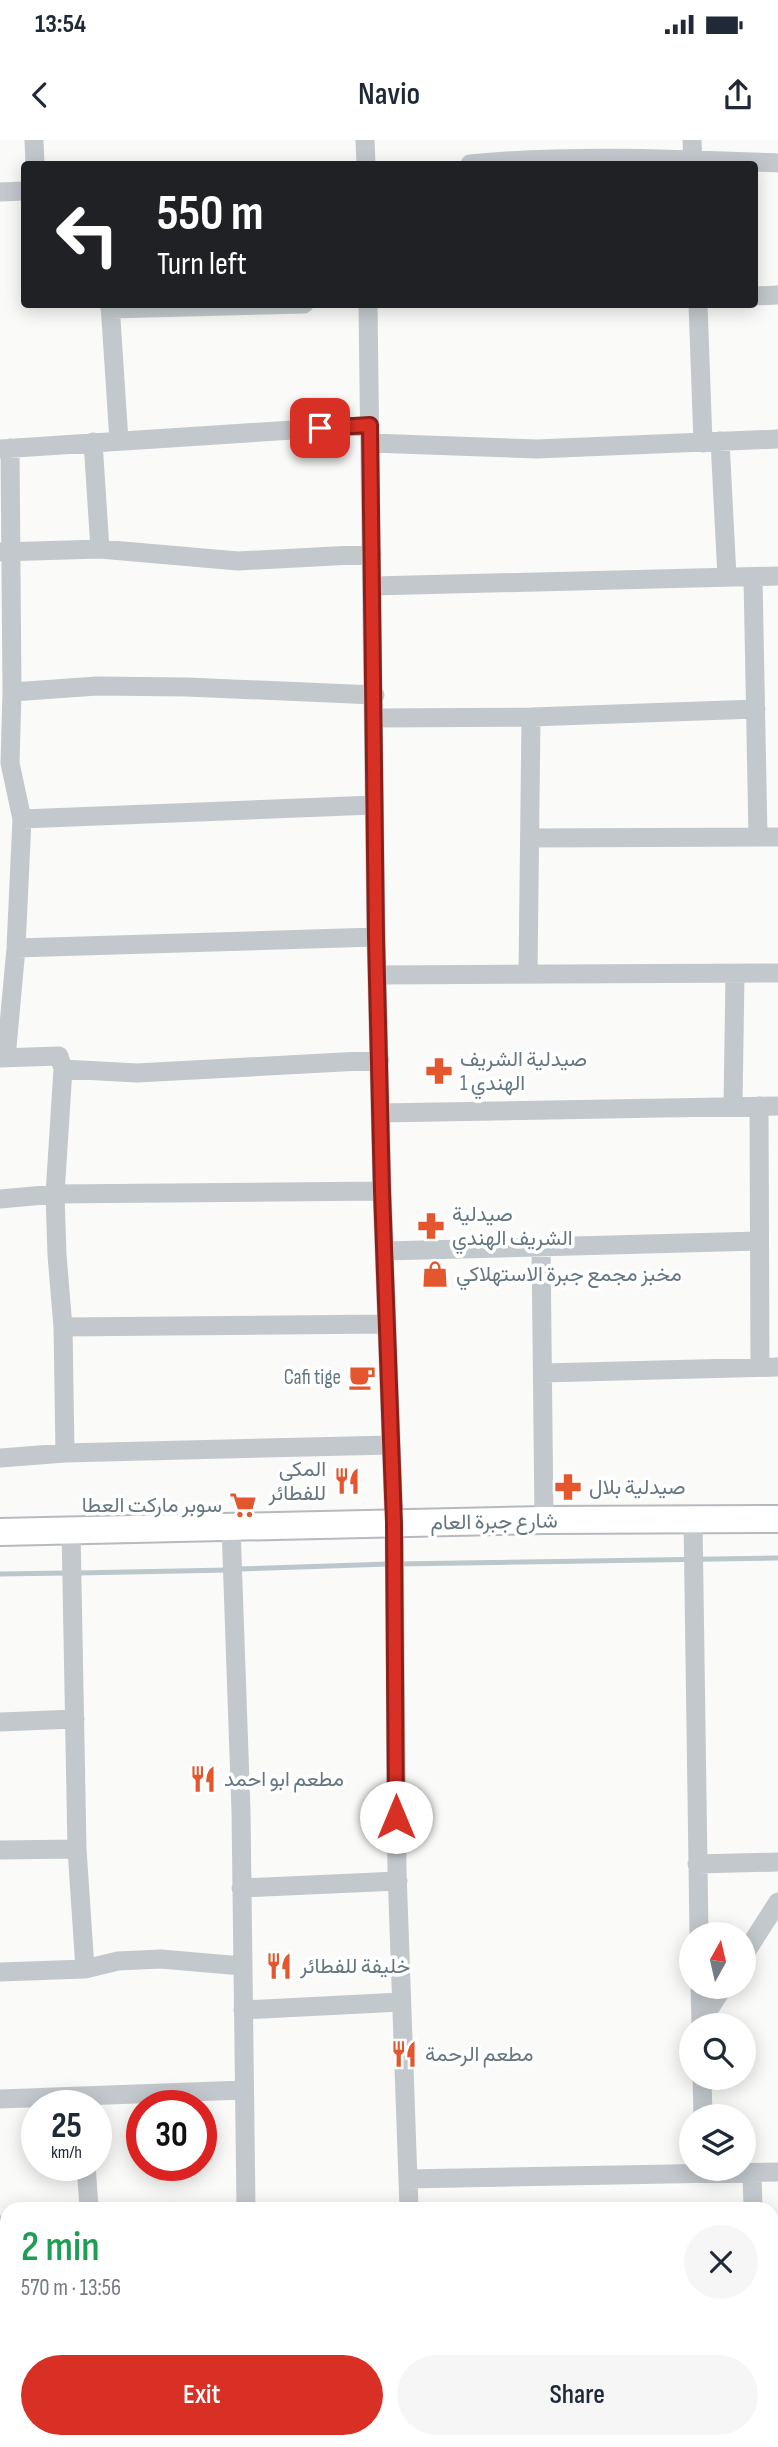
<!DOCTYPE html>
<html lang="en">
<head>
<meta charset="utf-8">
<style>
  :root { --surface:#fff; --page:#f6f6f7; --text:#1f2937; --muted:#747a83; --accent:#d93025 }
  body { margin:0; font-family:"Sofia Sans Condensed",Vazirmatn,sans-serif; background:var(--page); color:var(--text); height:100vh; display:flex; flex-direction:column; font-size:26px; white-space:nowrap }
  * { box-sizing:border-box; margin:0 }
  p { font-size:23px; color:var(--muted) }
  .icon { flex:none; width:38px; height:38px; fill:none; stroke:currentColor; stroke-width:2; stroke-linecap:round; stroke-linejoin:round }
  .map { position:relative; flex:1; overflow:hidden }
  .side { position:absolute; left:0px; top:2062px; width:779px; height:247px; display:flex; flex-direction:column; background:var(--surface); border-radius:21px 21px 0 0; box-shadow:0 4px 18px #0003 }
  .side>* { flex:none }
  .guide { position:absolute; left:21px; top:21px; width:737px; height:147px; border-radius:7px; box-shadow:0 4px 18px #0003; background:#202124; color:#fff; overflow:hidden }
  .needle { width:46px; rotate:8deg }
  .tools { position:absolute; left:679px; top:1782px; display:grid; gap:14px }
  .tools a { display:grid; place-items:center; width:77px; height:77px; border-radius:50%; background:var(--surface); box-shadow:0 4px 18px #0003; font-size:35px }
  .speed { position:absolute; left:21px; top:1950px; display:flex; gap:14px; font-size:35px; font-weight:700; text-align:center }
  .speed>* { display:grid; place-content:center; width:91px; height:91px; border-radius:50%; background:var(--surface); box-shadow:0 4px 18px #0003; line-height:1 }
  .speed small { font-size:18px; font-weight:400 }
  .speed .limit { border:10px solid #d22; background:#fff; color:#111 }
  .pin { position:absolute; display:grid; place-items:center; width:60px; height:60px; color:#fff; margin:-30px; border-radius:14px; box-shadow:0 4px 10px #0006 }
  .me { position:absolute; width:77px; margin:-38px; rotate:0deg; stroke-linejoin:round; filter:drop-shadow(0 0 5px #0008) }
  .turn { display:flex; align-items:center; gap:24px; height:147px; padding:0 21px; font-size:32px }
  .turn .icon { width:91px; height:91px; stroke-width:2.5 }
  .turn b { display:block; font-size:49px; line-height:60px }
  .round { display:grid; place-items:center; flex:none; width:74px; height:74px; border-radius:37px; background:var(--page) }
  .head { display:flex; align-items:center; justify-content:space-between; height:119px; padding:0 21px }
  h1 { font-size:42px; font-weight:600; line-height:52px; color:#1e9e55 }
  .action { display:flex; gap:14px; margin-top:auto; padding:14px 21px }
  .action a { flex:1; height:80px; border-radius:42px; background:var(--accent); color:#fff; font-size:28px; font-weight:600; line-height:80px; text-align:center }
  .action a+a { background:var(--page); color:var(--text) }
  .status { display:flex; justify-content:space-between; align-items:center; height:49px; padding:0 35px; background:var(--surface); direction:ltr }
  .status svg { height:19px; fill:currentColor }
  header { display:flex; justify-content:space-between; align-items:center; height:91px; padding:0 21px; background:var(--surface); font-size:32px; font-weight:600 }
  .map>svg:first-child { display:block }
  .lines { fill:none; stroke-linecap:round; stroke-linejoin:round }
  .stream { stroke:#bbc7cb; stroke-width:5 }
  .major-casing { stroke:#b5babe; stroke-width:30 }
  .minor { stroke:#c3c8cc; stroke-width:19 }
  .major { stroke:#fff; stroke-width:26 }
  .route-casing { stroke:#8d1f18; stroke-width:18 }
  .route { stroke:#d93025; stroke-width:12 }
  .labels { text-anchor:middle; dominant-baseline:central; stroke-width:7; stroke-linejoin:round; paint-order:stroke }
  .poi-label { font-size:21px; fill:#657683; stroke:#fff; text-anchor:start }
  .street-label { font-size:21px; fill:#657683; stroke:#fff }
</style>
</head>
<body>
<div class="status"><b>13:54</b><svg viewBox="0 0 49 12"><path d="M0 12V9h3v3zM5 12V6h3v6zM10 12V3h3v9zM15 12V0h3v12zM26 1h20v11H26zM47 4h2v5h-2z"/></svg></div>
<header><svg class="icon" aria-label="back" viewBox="0 0 24 24"><path d="M15 5l-7 7 7 7"/></svg>Navio<svg class="icon" aria-label="share" viewBox="0 0 24 24"><path d="M12 15V3M7 8l5-5 5 5M5 13v7h14v-7"/></svg></header>
<div class="map">
<svg width="778" height="2307" viewBox="0 0 778 2307">
  <rect width="100%" height="100%" fill="#fafaf8"/>
  <g class="lines">
    <!-- stream -->
    <path class="stream" d="M398,1424L778,1418
      M238,1429L389,1424
      M77,1433L228,1430
      M0,1434L67,1433"/>
    <defs>
      <path id="major" d="M0,1392L544,1380L778,1379"/>
    </defs>
    <!-- major casing -->
    <use href="#major" class="major-casing"/>
    <!-- minor -->
    <path class="minor" d="M34,0L35,24
      M365,0L366,24
      M692,0L693,24
      M470,24C572,14 676,19 778,23
      M0,52L24,51
      M754,156L778,155
      M110,164L119,301
      M368,164L376,797L382,1051L394,1383L397,1731L409,2068
      M698,164L703,303
      M110,169L304,164
      M720,301L727,437
      M93,302L100,409
      M371,303L537,309L778,299
      M0,309L370,285
      M0,412L100,409L238,421L372,414
      M753,437L758,697
      M373,446L778,436
      M12,552L97,546L187,547L375,555
      M374,578L531,577L756,569
      M22,679L374,665
      M530,698L778,697
      M16,808L376,797
      M528,834L531,577
      M378,835L778,833
      M0,918L59,916L63,929L137,933L380,920
      M6,918L16,808L22,679L10,623L12,552L10,308
      M63,929L55,1054L57,1115L63,1187L65,1313
      M733,966L735,834
      M759,966L760,1227
      M380,973L778,966
      M0,1059L55,1054L382,1051
      M541,1106L544,1380
      M385,1111L759,1101
      M63,1187L387,1184
      M543,1233L778,1227
      M0,1318L65,1313L391,1305
      M693,1380L699,1794
      M231,1387L241,1671L246,2068
      M71,1390L77,1709L85,1829
      M0,1582L75,1579
      M0,1710L77,1709
      M697,1724L778,1722
      M241,1748L398,1741
      M744,1815L778,1762
      M0,1832L85,1829L118,1821L161,1819L242,1826
      M700,1846L701,1884
      M243,1870L401,1862
      M701,1882L724,1846
      M702,1937L703,1976
      M0,1959L244,1950
      M86,2025L89,2068
      M752,2033L753,2068
      M408,2039L778,2032
      M0,2085H7
      M772,2183H778
      M250,2301L251,2307
      M414,2301V2307
      M759,2301V2307"/>
    <!-- major -->
    <use href="#major" class="major"/>
  </g>
  <g class="lines">
    <defs>
      <path id="route" d="M320,288L370,285L376,797L382,1051L394,1383L396,1677"/>
    </defs>
    <!-- route casing -->
    <use href="#route" class="route-casing"/>
    <!-- route -->
    <use href="#route" class="route"/>
  </g>
  <!-- icons -->
  <defs>
    <symbol id="pharmacy-bare" viewBox="-9 -9 18 18"><path d="M-2-6h4v4h4v4h-4v4h-4v-4h-4v-4h4Z" fill="#e4572e" stroke="#fff" stroke-width="2.5" paint-order="stroke"/></symbol>
    <symbol id="shop-bare" viewBox="-9 -9 18 18"><path d="M-5-2.5h2.3a2.7 3.5 0 0 1 5.4 0H5L5.5 6h-11ZM-1.5-2.5h3a1.5 2.3 0 0 0-3 0Z" fill="#e4572e" stroke="#fff" stroke-width="2.5" paint-order="stroke"/></symbol>
    <symbol id="cafe-bare" viewBox="-9 -9 18 18"><path d="M-5.5-4.5H6V0H3Q3 3.5 0 3.5H-2.5Q-5.5 3.5-5.5 0ZM3-3.2v2h1.7v-2ZM-6 4.5H4V6H-6Z" fill="#e4572e" stroke="#fff" stroke-width="2.5" paint-order="stroke"/></symbol>
    <symbol id="restaurant-bare" viewBox="-9 -9 18 18"><path d="M-5-6h1v4h1v-4h1v4h1v-4h1v5L-1.5 .5V6h-2V.5L-5-1ZM5-6V6H3V1.5H1.5Q1.5-4 5-6Z" fill="#e4572e" stroke="#fff" stroke-width="2.5" paint-order="stroke"/></symbol>
    <symbol id="supermarket-bare" viewBox="-9 -9 18 18"><path d="M-6-5.5h2.5l.6 2H6L4.5 2H-2.5L-4.4-4H-6ZM-1.5 3.2a1.3 1.3 0 1 0 .1 0ZM3 3.2a1.3 1.3 0 1 0 .1 0Z" fill="#e4572e" stroke="#fff" stroke-width="2.5" paint-order="stroke"/></symbol>
  </defs>
  <g fill-rule="evenodd">
    <use href="#pharmacy-bare" x="420" y="912" width="38" height="38"/>
    <use href="#pharmacy-bare" x="412" y="1067" width="38" height="38"/>
    <use href="#shop-bare" x="416" y="1115" width="38" height="38"/>
    <use href="#cafe-bare" x="343" y="1218" width="38" height="38"/>
    <use href="#restaurant-bare" x="328" y="1322" width="38" height="38"/>
    <use href="#pharmacy-bare" x="549" y="1328" width="38" height="38"/>
    <use href="#supermarket-bare" x="224" y="1346" width="38" height="38"/>
    <use href="#restaurant-bare" x="184" y="1620" width="38" height="38"/>
    <use href="#restaurant-bare" x="260" y="1807" width="38" height="38"/>
    <use href="#restaurant-bare" x="385" y="1895" width="38" height="38"/>
  </g>
  <g class="labels">
    <!-- poi labels -->
    <g class="poi-label">
      <text x="460" y="919">صيدلية الشريف<tspan x="460" dy="24">الهندي 1</tspan></text>
      <text x="452" y="1074">صيدلية<tspan x="452" dy="24">الشريف الهندي</tspan></text>
      <text x="456" y="1134">مخبز مجمع جبرة الاستهلاكي</text>
      <text x="341" y="1237" text-anchor="end">Cafi tige</text>
      <text x="326" y="1329" text-anchor="end">المكي<tspan x="326" dy="24">للفطائر</tspan></text>
      <text x="589" y="1347">صيدلية بلال</text>
      <text x="222" y="1365" text-anchor="end">سوبر ماركت العطا</text>
      <text x="224" y="1639">مطعم ابو احمد</text>
      <text x="300" y="1826">خليفة للفطائر</text>
      <text x="425" y="1914">مطعم الرحمة</text>
    </g>
    <!-- street labels -->
    <g class="street-label">
      <text transform="translate(494 1382) rotate(-1)">شارع جبرة العام</text>
    </g>
  </g>
</svg>
<div class="tools">
<a><svg class="needle" viewBox="-14 -14 28 28"><path d="M0-13l5 13h-10z" fill="#e53935"/><path d="M0 13l5-13h-10z" fill="#747a83"/></svg></a>
<a><svg class="icon" aria-label="search" viewBox="0 0 24 24"><circle cx="10" cy="10" r="6"/><path d="M15 15l6 6"/></svg></a>
<a><svg class="icon" aria-label="layers" viewBox="0 0 24 24"><path d="M12 4l9 5-9 5-9-5zM3 14l9 5 9-5"/></svg></a>
</div>
<div class="speed"><div>25<small>km/h</small></div><div class="limit">30</div></div>
<div class="pin" style="left:320px;top:288px;background:#d93025"><svg class="icon" aria-label="arrive" viewBox="0 0 24 24"><path d="M6 21V4h12l-3 4 3 4H6"/></svg></div>
<svg class="me" style="left:396px;top:1677px" viewBox="-20 -20 40 40"><circle r="19" fill="#fff"/><path d="M0-13L10 11 0 6-10 11z" fill="#d93025"/></svg>
<div class="guide">
<div class="turn"><svg class="icon" aria-label="left" viewBox="0 0 24 24"><path d="M17 20v-9H6M10 6l-5 5 5 5"/></svg><div><b>550 m</b>Turn left</div></div>
</div>
<section class="side">
<div class="head"><div><h1>2 min</h1><p>570 m · 13:56</p></div><a class="round"><svg class="icon" aria-label="close" viewBox="0 0 24 24"><path d="M6 6l12 12M18 6L6 18"/></svg></a></div>
<div class="action"><a>Exit</a><a>Share</a></div>
</section>
</div>
</body>
</html>
